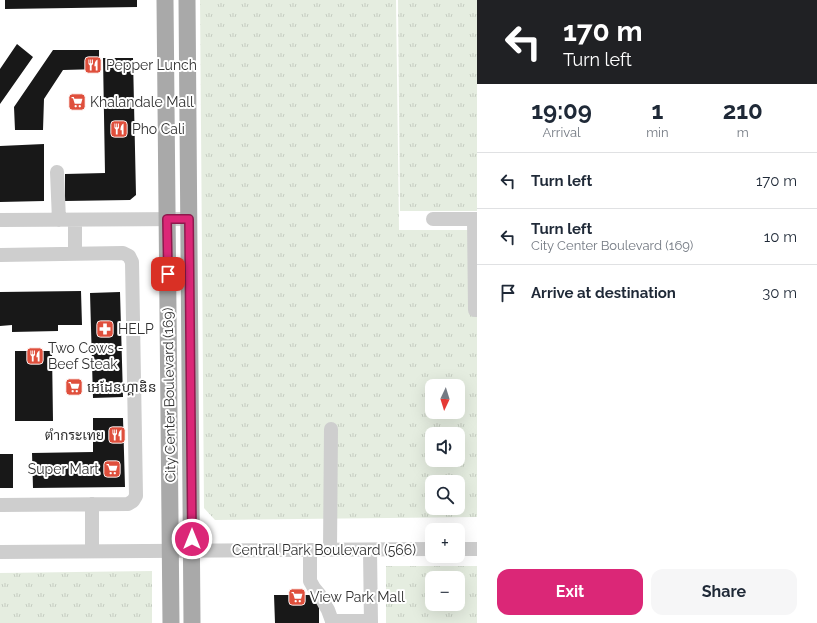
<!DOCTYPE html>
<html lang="en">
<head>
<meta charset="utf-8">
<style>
  :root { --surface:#fff; --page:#f6f6f7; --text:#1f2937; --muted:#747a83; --line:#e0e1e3; --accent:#db2777 }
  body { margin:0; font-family:Raleway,"Noto Sans Khmer",Sarabun,sans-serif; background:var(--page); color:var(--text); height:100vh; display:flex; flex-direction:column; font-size:15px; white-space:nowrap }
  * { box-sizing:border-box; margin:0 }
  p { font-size:13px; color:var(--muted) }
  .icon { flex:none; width:22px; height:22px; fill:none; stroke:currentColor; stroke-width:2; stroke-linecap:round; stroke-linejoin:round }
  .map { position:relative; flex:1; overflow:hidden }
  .drawer { display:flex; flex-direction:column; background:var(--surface); width:340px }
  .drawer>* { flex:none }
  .banner { background:#202124; color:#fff; overflow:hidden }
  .needle { width:26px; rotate:184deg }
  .controls { position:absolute; left:425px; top:379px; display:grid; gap:8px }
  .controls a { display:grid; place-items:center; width:40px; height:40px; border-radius:8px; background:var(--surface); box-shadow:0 4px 16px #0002; font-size:20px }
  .pin { position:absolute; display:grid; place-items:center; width:34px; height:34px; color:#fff; margin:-17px; border-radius:8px; box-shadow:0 2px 6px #0006 }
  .me { position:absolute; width:44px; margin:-22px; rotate:0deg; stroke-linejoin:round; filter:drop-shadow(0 0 3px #0008) }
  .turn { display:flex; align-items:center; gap:14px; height:84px; padding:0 20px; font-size:18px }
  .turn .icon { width:52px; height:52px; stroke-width:2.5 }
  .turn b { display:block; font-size:28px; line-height:34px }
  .eta { display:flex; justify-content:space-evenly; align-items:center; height:68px; text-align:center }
  .eta b { font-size:24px; font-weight:700; line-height:28px }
  .button { display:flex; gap:8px; margin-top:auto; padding:8px 20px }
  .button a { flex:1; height:46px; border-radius:12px; background:var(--accent); color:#fff; font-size:16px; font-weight:700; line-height:46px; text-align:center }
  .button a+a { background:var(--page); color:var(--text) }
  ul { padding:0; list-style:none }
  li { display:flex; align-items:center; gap:12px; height:56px; padding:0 20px; border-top:1px solid var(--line) }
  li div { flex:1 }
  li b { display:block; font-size:15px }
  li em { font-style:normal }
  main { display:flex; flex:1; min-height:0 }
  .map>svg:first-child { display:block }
  .grass { fill:url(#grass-tufts); fill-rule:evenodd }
  .building { fill:#181818 }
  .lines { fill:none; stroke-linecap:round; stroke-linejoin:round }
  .minor { stroke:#cecece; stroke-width:14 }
  .major { stroke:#a9a9a9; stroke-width:17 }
  .route-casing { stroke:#8e194d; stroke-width:10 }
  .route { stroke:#db2777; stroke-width:7 }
  .labels { text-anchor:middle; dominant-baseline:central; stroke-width:4; stroke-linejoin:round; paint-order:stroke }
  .poi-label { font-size:14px; fill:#313131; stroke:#fff; text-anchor:start }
  .street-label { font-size:14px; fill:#313131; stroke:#fff }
</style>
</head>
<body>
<main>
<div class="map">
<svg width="477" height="623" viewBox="0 0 477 623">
  <defs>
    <pattern id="grass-tufts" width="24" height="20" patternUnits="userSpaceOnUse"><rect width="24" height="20" fill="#e5ede0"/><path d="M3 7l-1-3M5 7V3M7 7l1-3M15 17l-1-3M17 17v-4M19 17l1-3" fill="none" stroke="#c5ccc1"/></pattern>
  </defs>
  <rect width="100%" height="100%" fill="#fff"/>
  <!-- grass -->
  <path class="grass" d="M200,0H396L399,230H477V517L215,520L204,508ZM432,386H458V412H432ZM432,434H458V460H432ZM432,482H458V508H432Z
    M398,0H477V211H400Z
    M386,566H477V623H386ZM432,578H458V604H432Z
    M152,571V623H0V573Z"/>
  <!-- building -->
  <path class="building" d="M5,0H137V7L5,9Z
    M17,44L33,57L0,104V69Z
    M53,50H99V69L63,70L44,99L43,130H15L14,107Z
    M103,58H133L136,195L130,200L65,201V174L105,173Z
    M44,144V201L0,202V146Z
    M81,291L82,325H58V331L12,332V325L0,326V292Z
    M120,292L123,397L93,398L90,293Z
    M15,351H52L53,421H15Z
    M93,418H123L125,487L33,488L32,453L93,452Z
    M0,454H13V488H0Z
    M274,595H319V623H275Z"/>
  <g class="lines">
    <!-- minor -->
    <path class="minor" d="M57,172L59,220
      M433,219H477
      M474,219L475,310H477
      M0,220L189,219
      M75,220V253
      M0,255L123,253L129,256L132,262L136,496L133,501L128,504L0,505
      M92,504V551
      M458,549H477
      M310,550V581L314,588L319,594L328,610L332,621
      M330,550L331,429
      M370,550L371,623
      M0,552L432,549
      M332,623V621H370"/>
    <!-- major -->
    <path class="major" d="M165,0L171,623
      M187,0L192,623"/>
  </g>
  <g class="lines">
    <defs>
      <path id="route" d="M168,274L167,219H189L192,539"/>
    </defs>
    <!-- route casing -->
    <use href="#route" class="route-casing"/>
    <!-- route -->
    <use href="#route" class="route"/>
  </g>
  <!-- icons -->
  <defs>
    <symbol id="restaurant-square" viewBox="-11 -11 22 22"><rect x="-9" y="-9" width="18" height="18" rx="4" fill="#df4f3c" stroke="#fff"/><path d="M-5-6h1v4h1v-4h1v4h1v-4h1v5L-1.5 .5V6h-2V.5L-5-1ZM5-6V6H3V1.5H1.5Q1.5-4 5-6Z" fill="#fff"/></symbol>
    <symbol id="supermarket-square" viewBox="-11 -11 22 22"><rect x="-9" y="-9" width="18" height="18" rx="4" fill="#df4f3c" stroke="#fff"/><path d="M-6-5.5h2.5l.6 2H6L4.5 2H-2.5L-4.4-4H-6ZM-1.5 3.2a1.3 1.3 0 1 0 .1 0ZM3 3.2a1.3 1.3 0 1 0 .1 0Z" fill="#fff"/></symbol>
    <symbol id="pharmacy-square" viewBox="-11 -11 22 22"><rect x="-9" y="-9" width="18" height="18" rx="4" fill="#df4f3c" stroke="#fff"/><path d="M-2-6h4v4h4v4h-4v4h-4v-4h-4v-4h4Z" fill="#fff"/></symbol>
  </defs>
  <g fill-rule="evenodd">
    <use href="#restaurant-square" x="83" y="55" width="20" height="20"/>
    <use href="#supermarket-square" x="67" y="92" width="20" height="20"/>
    <use href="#restaurant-square" x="109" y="119" width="20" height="20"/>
    <use href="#pharmacy-square" x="95" y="319" width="20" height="20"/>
    <use href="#restaurant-square" x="25" y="346" width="20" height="20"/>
    <use href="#supermarket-square" x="64" y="377" width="20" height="20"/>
    <use href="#restaurant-square" x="107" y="425" width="20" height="20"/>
    <use href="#supermarket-square" x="102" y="459" width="20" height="20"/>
    <use href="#supermarket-square" x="287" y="587" width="20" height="20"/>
  </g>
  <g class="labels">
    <!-- poi labels -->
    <g class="poi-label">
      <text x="106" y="65">Pepper Lunch</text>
      <text x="90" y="102">Khalandale Mall</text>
      <text x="132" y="129">Pho Cali</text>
      <text x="118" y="329">HELP</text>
      <text x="48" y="348">Two Cows -<tspan x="48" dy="16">Beef Steak</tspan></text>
      <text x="87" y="387">អេដែនហ្គាឌិន</text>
      <text x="104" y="435" text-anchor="end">ตำกระเทย</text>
      <text x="99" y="469" text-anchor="end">Super Mart</text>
      <text x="310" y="597">View Park Mall</text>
    </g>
    <!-- street labels -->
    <g class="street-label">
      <text transform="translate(169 395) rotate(-91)">City Center Boulevard (169)</text>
      <text x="324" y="550">Central Park Boulevard (566)</text>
    </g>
  </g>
</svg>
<div class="controls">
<a><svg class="needle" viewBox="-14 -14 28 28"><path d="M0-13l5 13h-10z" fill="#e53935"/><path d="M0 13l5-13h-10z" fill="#747a83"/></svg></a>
<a><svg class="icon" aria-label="sound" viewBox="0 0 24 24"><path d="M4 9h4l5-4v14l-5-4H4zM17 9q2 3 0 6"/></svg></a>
<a><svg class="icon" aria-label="search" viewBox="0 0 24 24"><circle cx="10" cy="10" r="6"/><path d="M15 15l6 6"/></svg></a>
<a>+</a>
<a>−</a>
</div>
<div class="pin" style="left:168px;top:274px;background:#d93025"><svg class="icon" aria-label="arrive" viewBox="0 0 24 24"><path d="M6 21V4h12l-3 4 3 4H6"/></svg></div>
<svg class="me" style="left:192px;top:539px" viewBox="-20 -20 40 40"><circle r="17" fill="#db2777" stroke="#fff" stroke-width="3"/><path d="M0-11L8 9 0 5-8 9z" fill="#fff"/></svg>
</div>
<section class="drawer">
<div class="banner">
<div class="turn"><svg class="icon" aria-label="left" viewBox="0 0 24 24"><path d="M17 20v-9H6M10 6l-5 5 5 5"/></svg><div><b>170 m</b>Turn left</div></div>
</div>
<div class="eta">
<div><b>19:09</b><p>Arrival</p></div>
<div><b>1</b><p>min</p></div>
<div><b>210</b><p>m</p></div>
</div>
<ul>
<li><svg class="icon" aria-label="left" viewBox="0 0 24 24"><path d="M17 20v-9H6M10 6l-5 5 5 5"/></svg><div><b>Turn left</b></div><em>170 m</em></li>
<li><svg class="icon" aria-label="left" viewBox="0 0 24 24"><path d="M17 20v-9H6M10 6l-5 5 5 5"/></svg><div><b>Turn left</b><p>City Center Boulevard (169)</p></div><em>10 m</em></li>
<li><svg class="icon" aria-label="arrive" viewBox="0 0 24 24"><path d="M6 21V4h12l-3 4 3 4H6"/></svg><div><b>Arrive at destination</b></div><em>30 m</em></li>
</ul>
<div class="button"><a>Exit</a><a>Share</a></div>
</section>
</main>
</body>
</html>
